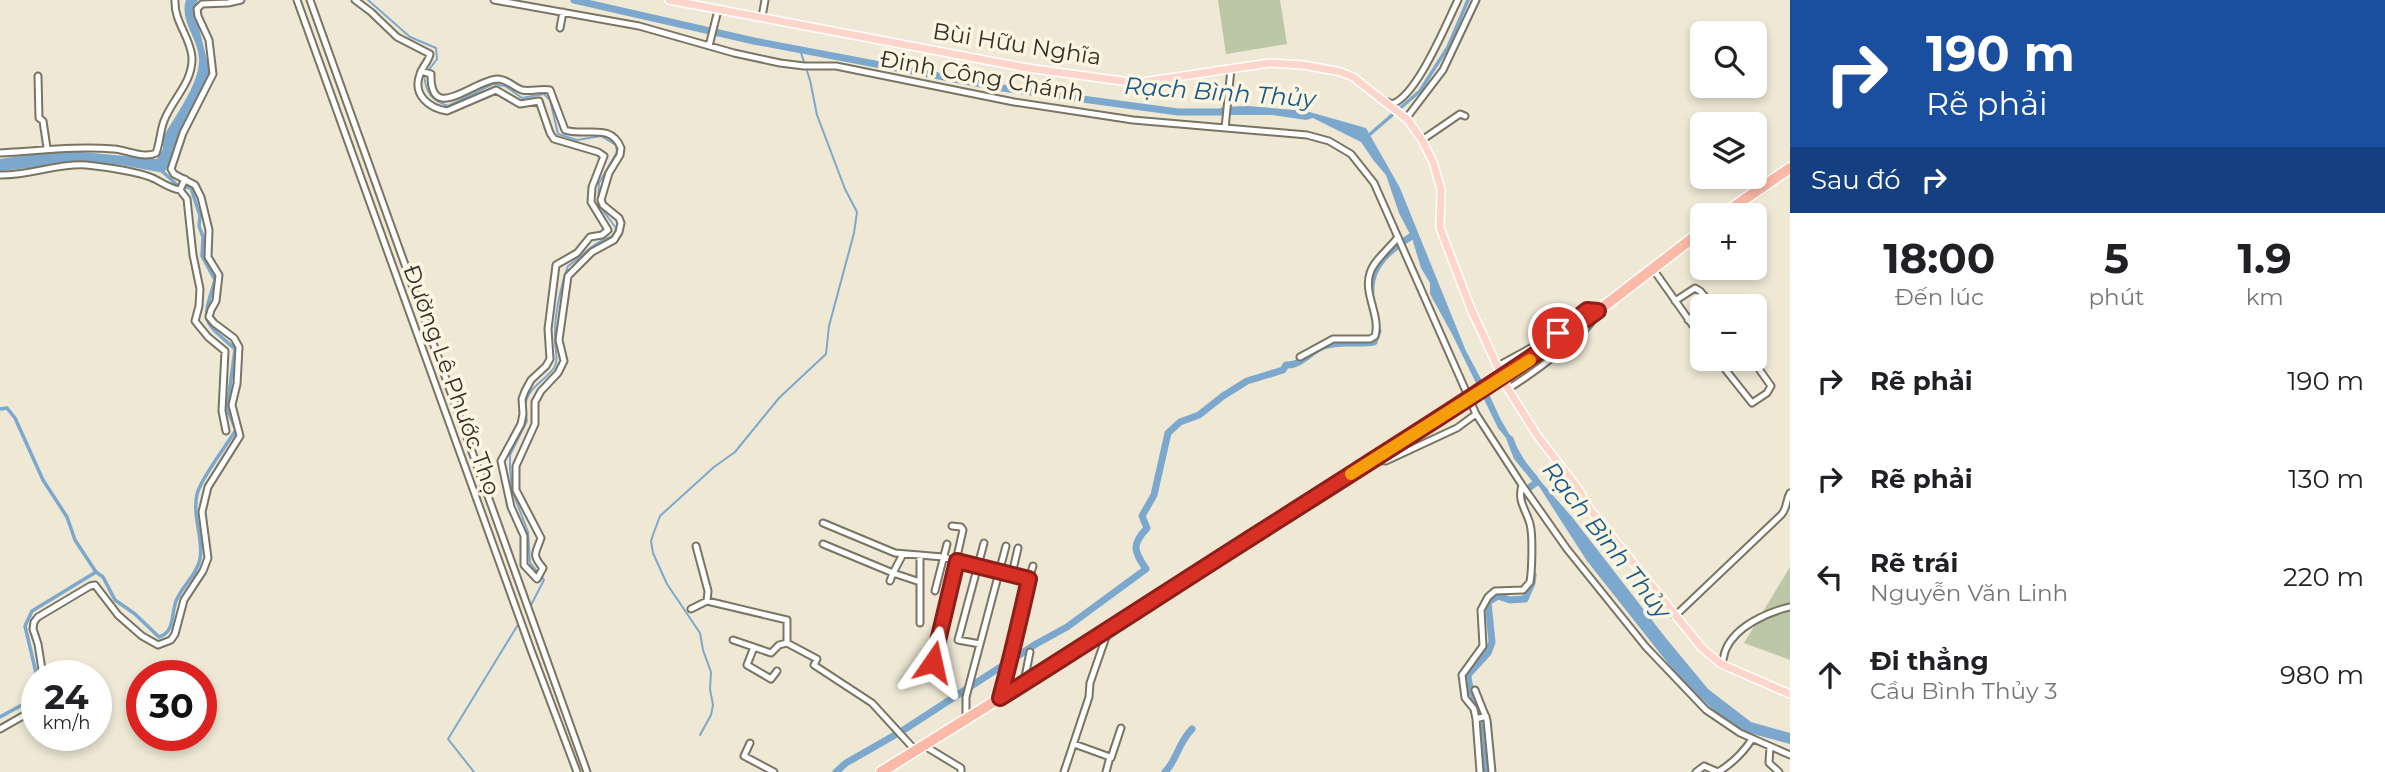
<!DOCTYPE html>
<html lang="vi">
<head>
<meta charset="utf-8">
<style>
  :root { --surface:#fff; --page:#f6f6f6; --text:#202124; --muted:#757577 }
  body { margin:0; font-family:Montserrat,sans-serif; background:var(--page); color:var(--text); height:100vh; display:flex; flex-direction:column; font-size:26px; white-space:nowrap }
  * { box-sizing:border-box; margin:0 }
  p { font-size:23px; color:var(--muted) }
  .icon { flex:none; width:38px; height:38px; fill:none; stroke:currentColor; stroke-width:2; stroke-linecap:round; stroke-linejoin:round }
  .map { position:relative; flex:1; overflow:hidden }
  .details { display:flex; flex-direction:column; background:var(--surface); width:595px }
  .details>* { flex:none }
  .top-card { background:#1a4fa0; color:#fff; overflow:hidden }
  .tools { position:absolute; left:1690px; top:21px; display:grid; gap:14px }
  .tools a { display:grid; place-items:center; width:77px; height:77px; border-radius:10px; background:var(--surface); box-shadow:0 4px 10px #0003; font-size:35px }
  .speed { position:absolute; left:21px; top:660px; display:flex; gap:14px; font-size:35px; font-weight:700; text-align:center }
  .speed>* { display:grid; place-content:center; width:91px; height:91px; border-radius:50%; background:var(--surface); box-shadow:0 4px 10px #0003; line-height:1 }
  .speed small { font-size:18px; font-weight:400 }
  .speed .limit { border:10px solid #d22; background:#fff; color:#111 }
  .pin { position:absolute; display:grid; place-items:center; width:60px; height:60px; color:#fff; margin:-30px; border:4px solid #fff; border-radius:50%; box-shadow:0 2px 7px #0007 }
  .me { position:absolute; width:77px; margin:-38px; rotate:11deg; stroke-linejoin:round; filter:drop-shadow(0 0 5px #0008) }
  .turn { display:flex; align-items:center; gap:24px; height:147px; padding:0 21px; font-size:32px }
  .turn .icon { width:91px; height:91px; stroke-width:2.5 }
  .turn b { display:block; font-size:49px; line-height:60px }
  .then { display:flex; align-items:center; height:66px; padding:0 21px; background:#0003; gap:14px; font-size:26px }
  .eta { display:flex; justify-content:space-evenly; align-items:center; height:119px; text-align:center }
  .eta b { font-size:42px; font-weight:700; line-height:49px }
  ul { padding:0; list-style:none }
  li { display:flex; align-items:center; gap:21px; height:98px; padding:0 21px }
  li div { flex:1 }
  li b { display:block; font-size:26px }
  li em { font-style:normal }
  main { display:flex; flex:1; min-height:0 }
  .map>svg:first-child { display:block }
  .green { fill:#bbc7a6 }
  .water { fill:#7da8cd }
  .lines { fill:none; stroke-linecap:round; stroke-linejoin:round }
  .stream { stroke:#7da8cd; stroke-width:2 }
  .canal { stroke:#7da8cd; stroke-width:3.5 }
  .river { stroke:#7da8cd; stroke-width:7 }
  .minor-casing { stroke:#7a7463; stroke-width:9 }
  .major-casing { stroke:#fff; stroke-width:10 }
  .highway-casing { stroke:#fff; stroke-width:13 }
  .minor { stroke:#fff; stroke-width:5 }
  .major { stroke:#fdd5ca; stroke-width:7 }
  .highway { stroke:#fbb9a7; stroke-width:10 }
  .highway-bridge-casing { stroke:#fff; stroke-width:13; stroke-linecap:butt }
  .highway-bridge { stroke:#fbb9a7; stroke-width:10 }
  .route-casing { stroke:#8d1f18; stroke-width:18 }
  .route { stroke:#d93025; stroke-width:12 }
  .slow { stroke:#f59e0b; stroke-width:12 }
  .labels { text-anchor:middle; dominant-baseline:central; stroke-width:7; stroke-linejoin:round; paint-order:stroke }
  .street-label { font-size:23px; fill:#333029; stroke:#fcf5e2 }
  .water-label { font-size:24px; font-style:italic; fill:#175a89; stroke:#fcf5e2 }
</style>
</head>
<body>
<main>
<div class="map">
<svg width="1790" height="772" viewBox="0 0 1790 772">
  <rect width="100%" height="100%" fill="#eee8d5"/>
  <!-- green -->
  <path class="green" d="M1218,0H1280L1287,44L1226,54Z
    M1790,567V660L1744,643Z"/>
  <!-- water -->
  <path class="water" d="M186,0H198L194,8L210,72L178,136L176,151L164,173L121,165L85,162L0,171V159L60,150L157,159L163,149L162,139C174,118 201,82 199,58C198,38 179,20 186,0Z
    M1248,106L1306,111L1366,128L1400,188L1466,351L1488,392L1501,420L1529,468L1572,517L1665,637L1708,689L1751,722L1790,733V744L1734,729L1682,681L1587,561L1515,449L1498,428L1452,334L1430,294V283L1421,268L1412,238L1399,213L1386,175L1374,161L1361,142L1313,118L1306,120L1272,115H1213L1222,107Z"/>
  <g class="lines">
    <!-- stream -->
    <path class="stream" d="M368,0L410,37L436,48L437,59L428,71
      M424,75C426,93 431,100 448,106L493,84L505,86L522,98L544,94L550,100L558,134L577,140L601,136L616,145L617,152L599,183L598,204L616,228L615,234C608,239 599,241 593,246C584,252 578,260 568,266C560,288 554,317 555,341C555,350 559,360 554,368C544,382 528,386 525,406
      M526,415L527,421L510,455V469L512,490L528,532L530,563L544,580L530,607
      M700,735L711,715L713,705L710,689L711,672L703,650L700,633L667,584L653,553L651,541L654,532L660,516L714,467L735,452L779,398L826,354L829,326L854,233L857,212L845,189L817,115L810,80L800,50
      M474,772L448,739L519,623"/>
    <!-- canal -->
    <path class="canal" d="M1369,135L1420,91L1448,47L1468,0
      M0,409L7,408L15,418L43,480L67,517L75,540L96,572L103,577L115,600L135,614L159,637C175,632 171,615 176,601C182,586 197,575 200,559C204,540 192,517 197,494C201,478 226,446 236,430L227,409L235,349C201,319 202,323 215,280L202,256L203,237L199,226L200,216L191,188L177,185L162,171
      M37,677L25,626L32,611L96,572
      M0,717L31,700L37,689"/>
    <!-- river -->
    <path class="river" d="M574,0L754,41L1002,88L1178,112H1224
      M1371,292C1369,265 1392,248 1412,236
      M1510,439L1517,457L1535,479
      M1521,503L1526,490L1537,482
      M836,772L846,763L902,731L1036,644L1067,627L1146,569C1134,551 1131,545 1147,528L1142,516L1154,495L1168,433L1180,422L1199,415L1223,396L1247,381L1283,370L1286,365C1301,366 1310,351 1324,346C1340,340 1358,345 1374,342L1378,331
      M1165,772C1177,760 1178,743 1192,729
      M1486,772C1486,754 1485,735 1481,717C1478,702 1468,691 1468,675L1488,653L1492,642L1488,602L1498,596L1510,600L1525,599L1532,583L1533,575"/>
    <defs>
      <path id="minor" d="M297,0L531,650L577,772
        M310,0L587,772
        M355,0L371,12L397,37L430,54C429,61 422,67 420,74C412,95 429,108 447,111L496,90L520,104L539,101L550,133L554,139L598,152L604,156L592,187L591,202L608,230L602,235L590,237L577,253L556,265L548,329L550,359L546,366L531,380L525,391L522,399L523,414L521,424L501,461L511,507L524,536V565L537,579L543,568C531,554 536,553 541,538L516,490V466L535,424V402L541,391L558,373L564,361L559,340L568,276L592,252L614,240L619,232L621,223L619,218L603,205L601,200L609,173L620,155L621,148C611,122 585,137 565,130L550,90C541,88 531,92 522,90C513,87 508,79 497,79C474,80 430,125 431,74L421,71
        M494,0L639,26L734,53L780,63L804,66H836L1014,102L1133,120L1307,135L1329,141L1351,154L1374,183L1476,414L1522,485L1567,549L1646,647L1706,710L1740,733L1790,755
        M762,17L765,0
        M560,28L563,12
        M709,46L718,10
        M38,76L39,118L43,121L47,148
        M1388,102L1392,104C1417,96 1446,24 1458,0
        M1408,120V116L1443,70L1476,0
        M1225,128L1231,69
        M1422,140L1460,114L1465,116
        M0,153C40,151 74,146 114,149C127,150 144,159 156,153C160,143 160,131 164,121C172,99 193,83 192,57C190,36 174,22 175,0
        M0,175C29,176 57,163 86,165C104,167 134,171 150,177C161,181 167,188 180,190
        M185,179L180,190L187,199L193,255L200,289L199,306L195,321L208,337L225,351L222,411L226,431
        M1653,269L1703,340
        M1675,301L1695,288L1700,291L1713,306
        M1688,320L1703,308
        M1300,357L1333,339H1370L1375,336C1381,316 1363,294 1370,273C1374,260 1389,249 1398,237
        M1717,359L1752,403L1767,393L1771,386L1752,359
        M1498,366L1558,333L1587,310L1598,311C1589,334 1530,375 1508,389
        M1373,460L1386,461L1457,428L1476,414
        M823,523L895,553L943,557L1029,579C1020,619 1011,658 1000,698
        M823,544L893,573L903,554
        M696,546L708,591L707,601L787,620V643L817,659L814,665L872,703L915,750
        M1012,574L1018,548
        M1029,579L1033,566
        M890,581L893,573L920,582
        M935,591L947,544
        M691,609L707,601
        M1675,616L1781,515C1788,508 1785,501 1790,493
        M920,623V555
        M733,640L771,653L779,645L787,643
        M980,644L958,640L984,543
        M754,647L747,665L771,679L777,671
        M933,662L963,530L961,527L952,526
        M1721,664C1725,658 1723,655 1726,649C1736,626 1768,612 1790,607
        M43,676L38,644L33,629L34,622L38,617L90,586L95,585L118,615L142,636L158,645L171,640L175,634L184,600L203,571L208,558L202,512L208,487L240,436L232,405L237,384L239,347L234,338L214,323L209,317L211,310L216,301L219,275L208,257L209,230L201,197L195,185L174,174L171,169L183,133L213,74L209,40L198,16L197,9L202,4L228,3L241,0
        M1024,682L1030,652
        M1475,690L1487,720L1492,772
        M1486,716L1476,719L1474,709L1465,698L1462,675L1483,646L1481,610L1488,597L1495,591L1523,590L1530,582C1532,570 1533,535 1530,524C1526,509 1517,502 1522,485
        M966,718V697L1006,546
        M1476,719L1480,772
        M0,729L37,708
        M750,743L744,756L774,772
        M1074,744L1110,757L1106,772
        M923,745L961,768V772
        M1770,747L1769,763L1779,772
        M1111,758L1121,728
        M1064,772L1089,697L1090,683L1107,634
        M1696,772L1704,766L1718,772C1733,763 1743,753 1752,739"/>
      <path id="major" d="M669,0L1027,68L1137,83L1269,63L1303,65L1341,72L1353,77L1408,120L1422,140L1433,162L1441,189L1440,228L1471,309L1508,389L1537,435L1579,490L1588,507L1702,648L1721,664L1790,694"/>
      <path id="highway" d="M1722,215L1790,168
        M1512,372L1598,311L1703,230
        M881,772L1108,631L1459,404"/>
    </defs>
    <!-- minor casing -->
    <use href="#minor" class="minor-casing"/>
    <!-- major casing -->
    <use href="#major" class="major-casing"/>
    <!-- highway casing -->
    <use href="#highway" class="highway-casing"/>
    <!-- minor -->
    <use href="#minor" class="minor"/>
    <!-- major -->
    <use href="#major" class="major"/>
    <!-- highway -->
    <use href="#highway" class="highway"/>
    <defs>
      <path id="highway-bridge" d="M1459,404L1512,372"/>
    </defs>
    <!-- highway-bridge casing -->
    <use href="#highway-bridge" class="highway-bridge-casing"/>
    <!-- highway-bridge -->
    <use href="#highway-bridge" class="highway-bridge"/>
  </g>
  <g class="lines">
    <defs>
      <path id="route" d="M933,662L957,561L1029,579C1020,619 1011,658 1000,698C1095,639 1188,577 1282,518C1388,450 1495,384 1598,311L1587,310L1558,333"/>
    </defs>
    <!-- route casing -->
    <use href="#route" class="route-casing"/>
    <!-- route -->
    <use href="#route" class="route"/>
    <!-- slow -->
    <path class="slow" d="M1351,474L1530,360"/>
  </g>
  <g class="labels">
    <!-- street labels -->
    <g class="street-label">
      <text transform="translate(1017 44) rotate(9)">Bùi Hữu Nghĩa</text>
      <text transform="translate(982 76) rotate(10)">Đinh Công Chánh</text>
      <text transform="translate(452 380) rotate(70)">Đường Lê Phước Thọ</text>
    </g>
    <!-- water labels -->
    <g class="water-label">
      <text transform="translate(1220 92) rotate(4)">Rạch Bình Thủy</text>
      <text transform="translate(1607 540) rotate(52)">Rạch Bình Thủy</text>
    </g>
  </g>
</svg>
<div class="tools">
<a><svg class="icon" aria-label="search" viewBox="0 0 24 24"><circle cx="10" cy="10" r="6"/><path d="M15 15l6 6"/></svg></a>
<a><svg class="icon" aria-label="layers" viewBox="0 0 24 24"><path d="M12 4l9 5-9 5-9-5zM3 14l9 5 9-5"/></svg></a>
<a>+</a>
<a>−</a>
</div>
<div class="speed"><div>24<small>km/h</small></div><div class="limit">30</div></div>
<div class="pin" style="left:1558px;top:333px;background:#d93025"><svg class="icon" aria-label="arrive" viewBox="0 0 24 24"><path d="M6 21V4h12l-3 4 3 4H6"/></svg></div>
<svg class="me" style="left:933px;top:662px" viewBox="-20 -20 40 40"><path d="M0-17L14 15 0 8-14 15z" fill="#d93025" stroke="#fff" stroke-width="4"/></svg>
</div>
<section class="details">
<div class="top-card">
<div class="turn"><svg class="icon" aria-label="right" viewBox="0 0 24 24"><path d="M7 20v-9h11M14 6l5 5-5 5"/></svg><div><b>190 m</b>Rẽ phải</div></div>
<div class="then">Sau đó<svg class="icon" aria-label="right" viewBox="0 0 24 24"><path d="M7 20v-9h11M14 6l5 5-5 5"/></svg></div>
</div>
<div class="eta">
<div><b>18:00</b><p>Đến lúc</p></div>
<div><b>5</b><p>phút</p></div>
<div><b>1.9</b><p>km</p></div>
</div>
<ul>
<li><svg class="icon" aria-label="right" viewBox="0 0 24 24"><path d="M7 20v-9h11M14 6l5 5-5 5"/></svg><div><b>Rẽ phải</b></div><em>190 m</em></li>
<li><svg class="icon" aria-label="right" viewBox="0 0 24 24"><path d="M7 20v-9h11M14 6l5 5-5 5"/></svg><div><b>Rẽ phải</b></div><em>130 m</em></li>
<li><svg class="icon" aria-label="left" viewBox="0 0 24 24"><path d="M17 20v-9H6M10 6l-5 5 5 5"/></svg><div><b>Rẽ trái</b><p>Nguyễn Văn Linh</p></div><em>220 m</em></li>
<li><svg class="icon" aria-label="ahead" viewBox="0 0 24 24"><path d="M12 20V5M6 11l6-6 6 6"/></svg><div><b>Đi thẳng</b><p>Cầu Bình Thủy 3</p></div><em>980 m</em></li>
</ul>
</section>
</main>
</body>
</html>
